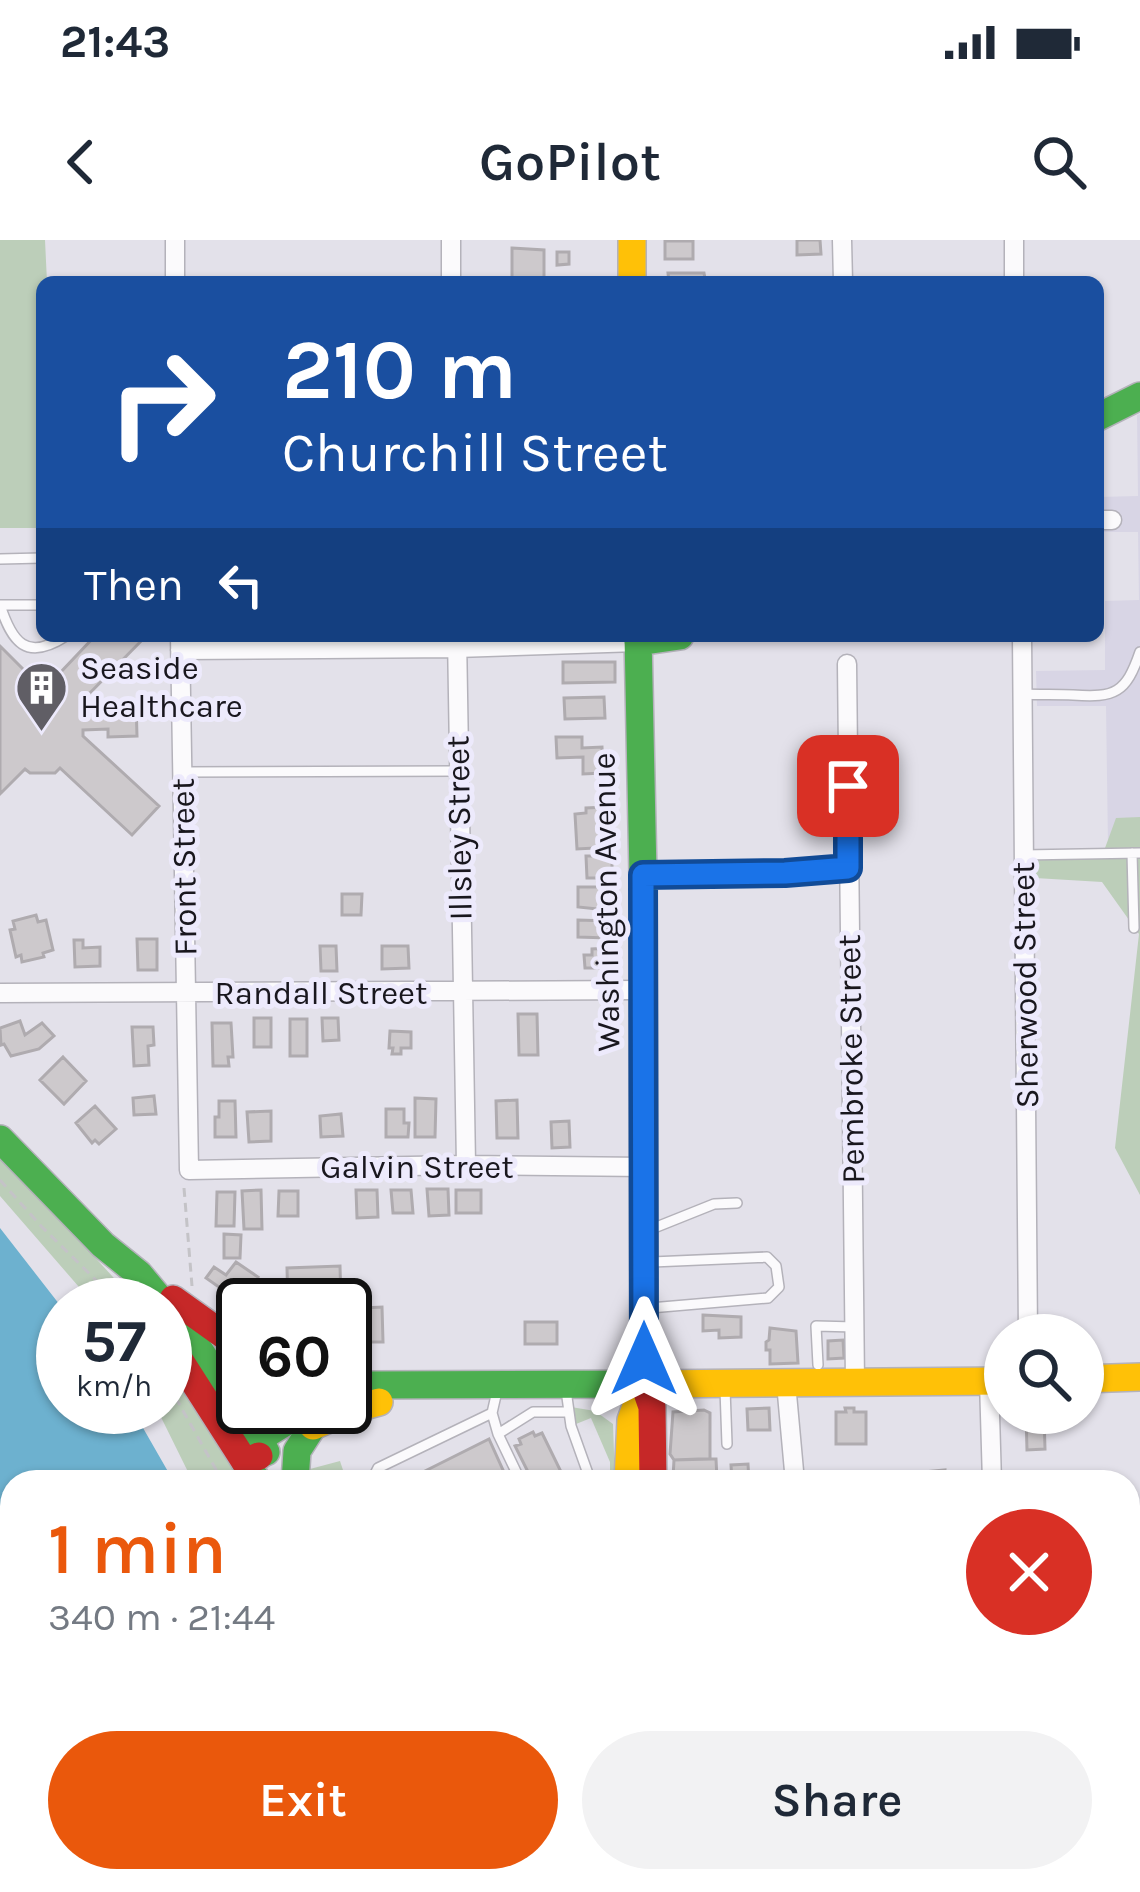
<!DOCTYPE html>
<html lang="en">
<head>
<meta charset="utf-8">
<style>
  :root { --surface:#fff; --page:#f2f2f3; --text:#1f2937; --muted:#747a83; --accent:#ea580c }
  body { margin:0; font-family:Karla,sans-serif; background:var(--page); color:var(--text); height:100vh; display:flex; flex-direction:column; font-size:45px; white-space:nowrap }
  * { box-sizing:border-box; margin:0 }
  p { font-size:39px; color:var(--muted) }
  .icon { flex:none; width:66px; height:66px; fill:none; stroke:currentColor; stroke-width:2; stroke-linecap:round; stroke-linejoin:round }
  .map { position:relative; flex:1; overflow:hidden }
  .panel { position:absolute; left:0px; top:1230px; width:1140px; height:423px; display:flex; flex-direction:column; background:var(--surface); border-radius:36px 36px 0 0; box-shadow:0 3px 9px #0004 }
  .panel>* { flex:none }
  .guide { position:absolute; left:36px; top:36px; width:1068px; height:366px; border-radius:18px; box-shadow:0 3px 9px #0004; background:#1a4fa0; color:#fff; overflow:hidden }
  .tools { position:absolute; left:984px; top:1074px; display:grid; gap:24px }
  .tools a { display:grid; place-items:center; width:120px; height:120px; border-radius:50%; background:var(--surface); box-shadow:0 3px 9px #0004; font-size:60px }
  .speed { position:absolute; left:36px; top:1038px; display:flex; gap:24px; font-size:60px; font-weight:700; text-align:center }
  .speed>* { display:grid; place-content:center; width:156px; height:156px; border-radius:50%; background:var(--surface); box-shadow:0 3px 9px #0004; line-height:1 }
  .speed small { font-size:30px; font-weight:400 }
  .speed .limit { border:6px solid #111; border-radius:18px; background:#fff; color:#111 }
  .pin { position:absolute; display:grid; place-items:center; width:102px; height:102px; color:#fff; margin:-51px; border-radius:24px; box-shadow:0 6px 18px #0006 }
  .me { position:absolute; width:132px; margin:-66px; rotate:0deg; stroke-linejoin:round; filter:drop-shadow(0 0 9px #0008) }
  .turn { display:flex; align-items:center; gap:42px; height:252px; padding:0 48px; font-size:54px }
  .turn .icon { width:156px; height:156px; stroke-width:2.5 }
  .turn b { display:block; font-size:84px; line-height:102px }
  .then { display:flex; align-items:center; height:114px; padding:0 48px; background:#0003; gap:24px; font-size:45px }
  .round { display:grid; place-items:center; flex:none; width:126px; height:126px; border-radius:63px; background:var(--page) }
  .headline { display:flex; align-items:center; justify-content:space-between; height:204px; padding:0 48px }
  h1 { font-size:72px; font-weight:600; line-height:90px; color:var(--accent) }
  .primary-button { display:flex; gap:24px; margin-top:auto; padding:24px 48px }
  .primary-button a { flex:1; height:138px; border-radius:72px; background:var(--accent); color:#fff; font-size:48px; font-weight:600; line-height:138px; text-align:center }
  .primary-button a+a { background:var(--page); color:var(--text) }
  .status { display:flex; justify-content:space-between; align-items:center; height:84px; padding:0 60px; background:var(--surface); direction:ltr }
  .status svg { height:33px; fill:currentColor }
  header { display:flex; justify-content:space-between; align-items:center; height:156px; padding:0 48px; background:var(--surface); font-size:54px; font-weight:600 }
  .map>svg:first-child { display:block }
  .education { fill:#d8d5e5 }
  .green { fill:#bcceb9 }
  .water { fill:#6db1cf }
  .building { fill:#cdc9cc; stroke:#afabaf; stroke-width:3 }
  .lines { fill:none; stroke-linecap:round; stroke-linejoin:round }
  .lane-casing { stroke:#b4b2ba; stroke-width:12 }
  .street-casing { stroke:#b4b2ba; stroke-width:21 }
  .fast-casing { stroke:#b4b2ba; stroke-width:30 }
  .slow-casing { stroke:#b4b2ba; stroke-width:30 }
  .jam-casing { stroke:#b4b2ba; stroke-width:30 }
  .path { stroke:#c4c3c7; stroke-width:3; stroke-dasharray:9 6; stroke-linecap:butt }
  .lane { stroke:#fbfafc; stroke-width:9 }
  .street { stroke:#fbfafc; stroke-width:18 }
  .fast { stroke:#4caf50; stroke-width:27 }
  .slow { stroke:#ffc107; stroke-width:27 }
  .jam { stroke:#c62828; stroke-width:27 }
  .route-casing { stroke:#114b97; stroke-width:30 }
  .route { stroke:#1a73e8; stroke-width:21 }
  .labels { text-anchor:middle; dominant-baseline:central; stroke-width:10; stroke-linejoin:round; paint-order:stroke }
  .poi-label { font-size:33px; fill:#19171e; stroke:#edeafc; text-anchor:start }
  .street-label { font-size:33px; fill:#19171e; stroke:#edeafc }
</style>
</head>
<body>
<div class="status"><b>21:43</b><svg viewBox="0 0 49 12"><path d="M0 12V9h3v3zM5 12V6h3v6zM10 12V3h3v9zM15 12V0h3v12zM26 1h20v11H26zM47 4h2v5h-2z"/></svg></div>
<header><svg class="icon" aria-label="back" viewBox="0 0 24 24"><path d="M15 5l-7 7 7 7"/></svg>GoPilot<svg class="icon" aria-label="search" viewBox="0 0 24 24"><circle cx="10" cy="10" r="6"/><path d="M15 15l6 6"/></svg></header>
<div class="map">
<svg width="1140" height="1652" viewBox="0 0 1140 1652">
  <rect width="100%" height="100%" fill="#e3e1ea"/>
  <!-- education -->
  <path class="education" d="M1140,174V604L1108,605L1106,466H1037L1036,431L1105,430V361L1139,360L1138,292H1098V257L1138,256L1137,175Z
    M514,1641H985V1652H509Z"/>
  <!-- green -->
  <path class="green" d="M0,0H45L47,42H42V288H0Z
    M1140,577V955L1115,908L1139,694L1102,642L1035,638L1032,611L1105,608L1116,578Z
    M0,914L124,1049L135,1065H95L92,1062L0,956Z
    M165,1111L247,1242H193L156,1167H165Z
    M571,1167L595,1171L613,1184L615,1242H610V1222L591,1178L576,1184Z
    M340,1221L347,1242H310V1229Z
    M1128,1355L1140,1356V1408L1128,1410Z"/>
  <!-- water -->
  <path class="water" d="M0,988L63,1069V1167H131L174,1242H12V1641H190L177,1652H0Z"/>
  <!-- building -->
  <path class="building" d="M797,0H820L821,14L797,15Z
    M665,1H693V19H665Z
    M512,8L544,10V38H512Z
    M557,12H569V24L557,25Z
    M668,33H704L705,39H697V42H669Z
    M95,396H146L82,461V470L108,469V464L136,462L137,496L108,497V489L83,490V496L159,566L132,595L60,528L55,533H30L25,529L0,554V406L29,435L40,432L57,436Z
    M563,422H615V442L563,443Z
    M604,457L605,478L565,479L564,458Z
    M556,497H582V508L602,507L603,533L583,534V517L557,518Z
    M608,567L611,570L613,607L577,609L575,574L586,573V568Z
    M586,616H612V638H587Z
    M578,647H618L617,671L578,667Z
    M342,654H362L361,675H342Z
    M36,675L38,682L46,680L53,710L43,713L44,717L22,722L21,715L16,717L10,690L15,689L13,681Z
    M578,680L608,681V698L578,697Z
    M137,699H157V730H138Z
    M74,700H83V708L100,707V726L75,727Z
    M320,706H336L337,731H321Z
    M382,706H408L409,728L382,729Z
    M610,708L611,728H585L584,715H592V709Z
    M518,774H537L538,815H519Z
    M254,778H271V807H254Z
    M322,778H338L339,800L323,801Z
    M290,779H307V816H290Z
    M20,781L25,795L42,783L54,796L39,809L11,816L4,804L1,805L0,788Z
    M212,783H231L233,817H228L229,826H213Z
    M132,787H153L154,805L148,806L149,825L134,826Z
    M390,791L411,792V808H401V814H392L393,808H389Z
    M63,817L86,841L64,864L40,840Z
    M154,856L156,874L134,875L133,858Z
    M415,858L436,859L435,897H415Z
    M517,860L518,898H497L496,861Z
    M219,861H235L236,897H215V877H219Z
    M95,866L116,889L99,904L95,900L92,903L76,883Z
    M386,869H404V883H409L408,897H386Z
    M271,871V901L249,902L247,872Z
    M341,874L343,896L321,897L320,876Z
    M569,881L570,907L552,908L551,882Z
    M427,949H448L449,975L429,976Z
    M261,950L262,989H244L242,951Z
    M356,950H377L378,977L357,978Z
    M391,950H411L413,973H393Z
    M456,950H481V973H456Z
    M279,951H298V976H278Z
    M217,952H235L234,986H216Z
    M224,994L241,995L240,1018H224Z
    M236,1022L258,1037L240,1062L206,1038L214,1027L226,1035Z
    M340,1026L341,1063L288,1065L287,1028Z
    M382,1067L383,1102H363V1068Z
    M703,1075L741,1077V1097L719,1098V1090L703,1091Z
    M525,1082H557V1104H525Z
    M770,1088L796,1091L798,1123L770,1124V1110H766V1102L769,1100Z
    M843,1100L844,1118L828,1119V1101Z
    M769,1168L770,1190H748L747,1169Z
    M845,1168H854V1172H866V1204H836V1172H846Z
    M704,1170L710,1173V1219L674,1220L670,1214L673,1172Z
    M1044,1174L1045,1209L1027,1210L1026,1175Z
    M533,1192L535,1196L542,1193L566,1242H533L515,1206L521,1204L519,1199Z
    M489,1199L507,1239L502,1242H403Z
    M699,1219H716L717,1239L673,1238L674,1220Z
    M748,1224L749,1242H707L732,1241L731,1225Z
    M945,1230V1233L965,1232V1242H902V1234Z
    M559,1641H752L755,1652H551L549,1644Z"/>
  <g class="lines">
    <defs>
      <path id="lane" d="M0,319L42,318
        M0,365C12,402 26,422 66,396
        M1,365H42
        M1023,454C1040,455 1057,454 1073,455C1115,458 1126,453 1140,412
        M183,532L458,531
        M1132,613L1134,688
        M1023,615L1140,613
        M649,990L714,964L737,963
        M650,1068L768,1058L779,1047L776,1026L767,1017L652,1022
        M818,1125L816,1086L855,1087
        M725,1149L727,1204
        M566,1150L571,1186L591,1242
        M492,1173L498,1194L521,1242
        M498,1194L533,1172H567
        M371,1242L378,1228L492,1173L497,1151
        M1002,1641L1003,1652
        M467,1652L486,1641"/>
      <path id="street" d="M175,0V42
        M842,0L843,42
        M1014,0V42
        M451,42V0
        M1098,280H1112
        M180,396L189,930L466,925L645,927
        M457,396L466,925
        M1022,396L1028,1095
        M180,410L457,408L638,402
        M847,424L855,1142
        M643,635L785,633L848,628
        M0,753L642,750
        M989,1141L992,1242
        M786,1143L795,1242"/>
      <path id="fast" d="M1098,177L1140,156
        M638,402L680,396
        M0,899L103,1005L139,1034L189,1094L266,1212
        M345,1152L370,1145L644,1144L643,635L638,396
        M245,1222L268,1193L310,1167
        M245,1222L258,1242
        M295,1242L297,1211L313,1186
        M275,1652L290,1641
        M322,1652L337,1641
        M397,1652L421,1641"/>
      <path id="slow" d="M632,0V42
        M1083,1139L1140,1137
        M644,1144L1005,1141
        M313,1186L353,1169L379,1162
        M628,1242L631,1180L644,1144"/>
      <path id="jam" d="M173,1059L243,1109
        M165,1097L245,1222L259,1216
        M644,1144L652,1167L653,1242
        M1128,1436L1140,1435
        M1128,1464H1140"/>
    </defs>
    <!-- lane casing -->
    <use href="#lane" class="lane-casing"/>
    <!-- street casing -->
    <use href="#street" class="street-casing"/>
    <!-- fast casing -->
    <use href="#fast" class="fast-casing"/>
    <!-- slow casing -->
    <use href="#slow" class="slow-casing"/>
    <!-- jam casing -->
    <use href="#jam" class="jam-casing"/>
    <!-- path -->
    <path class="path" d="M0,940L41,986L105,1049L117,1065
      M184,948L192,1046
      M168,1144L223,1242
      M1128,1284L1132,1285
      M225,1652L239,1641"/>
    <!-- lane -->
    <use href="#lane" class="lane"/>
    <!-- street -->
    <use href="#street" class="street"/>
    <!-- fast -->
    <use href="#fast" class="fast"/>
    <!-- slow -->
    <use href="#slow" class="slow"/>
    <!-- jam -->
    <use href="#jam" class="jam"/>
  </g>
  <g class="lines">
    <defs>
      <path id="route" d="M644,1119L643,635L785,633L848,628V546"/>
    </defs>
    <!-- route casing -->
    <use href="#route" class="route-casing"/>
    <!-- route -->
    <use href="#route" class="route"/>
  </g>
  <!-- icons -->
  <defs>
    <symbol id="building-pin" viewBox="-11 -11 22 30"><path d="M0 17L-7.5 6A9.5 9.5 0 1 1 7.5 6Z" fill="#605e65" stroke="#edeafc"/><path d="M-4-6H4V6H1V3H-1V6H-4ZM-2.5-4.3h1.7v1.8h-1.7ZM.8-4.3h1.7v1.8H.8ZM-2.5-1h1.7V.8h-1.7ZM.8-1h1.7V.8H.8Z" fill="#fff"/></symbol>
  </defs>
  <g fill-rule="evenodd">
    <use href="#building-pin" x="12" y="418" width="59" height="81"/>
  </g>
  <g class="labels">
    <!-- poi labels -->
    <g class="poi-label">
      <text x="80" y="428">Seaside<tspan x="80" dy="38">Healthcare</tspan></text>
    </g>
    <!-- street labels -->
    <g class="street-label">
      <text transform="translate(459 588) rotate(-91)">Illsley Street</text>
      <text transform="translate(184 627) rotate(-91)">Front Street</text>
      <text transform="translate(606 662) rotate(-91)">Washington Avenue</text>
      <text transform="translate(1025 745) rotate(-91)">Sherwood Street</text>
      <text x="321" y="753">Randall Street</text>
      <text transform="translate(851 819) rotate(-91)">Pembroke Street</text>
      <text x="417" y="927">Galvin Street</text>
    </g>
  </g>
</svg>
<div class="tools">
<a><svg class="icon" aria-label="search" viewBox="0 0 24 24"><circle cx="10" cy="10" r="6"/><path d="M15 15l6 6"/></svg></a>
</div>
<div class="speed"><div>57<small>km/h</small></div><div class="limit">60</div></div>
<div class="pin" style="left:848px;top:546px;background:#d93025"><svg class="icon" aria-label="arrive" viewBox="0 0 24 24"><path d="M6 21V4h12l-3 4 3 4H6"/></svg></div>
<svg class="me" style="left:644px;top:1119px" viewBox="-20 -20 40 40"><path d="M0-17L14 15 0 8-14 15z" fill="#1a73e8" stroke="#fff" stroke-width="4"/></svg>
<div class="guide">
<div class="turn"><svg class="icon" aria-label="right" viewBox="0 0 24 24"><path d="M7 20v-9h11M14 6l5 5-5 5"/></svg><div><b>210 m</b>Churchill Street</div></div>
<div class="then">Then<svg class="icon" aria-label="left" viewBox="0 0 24 24"><path d="M17 20v-9H6M10 6l-5 5 5 5"/></svg></div>
</div>
<section class="panel">
<div class="headline"><div><h1>1 min</h1><p>340 m · 21:44</p></div><a class="round" style="background:#d93025;color:#fff"><svg class="icon" aria-label="close" viewBox="0 0 24 24"><path d="M6 6l12 12M18 6L6 18"/></svg></a></div>
<div class="primary-button"><a>Exit</a><a>Share</a></div>
</section>
</div>
</body>
</html>
